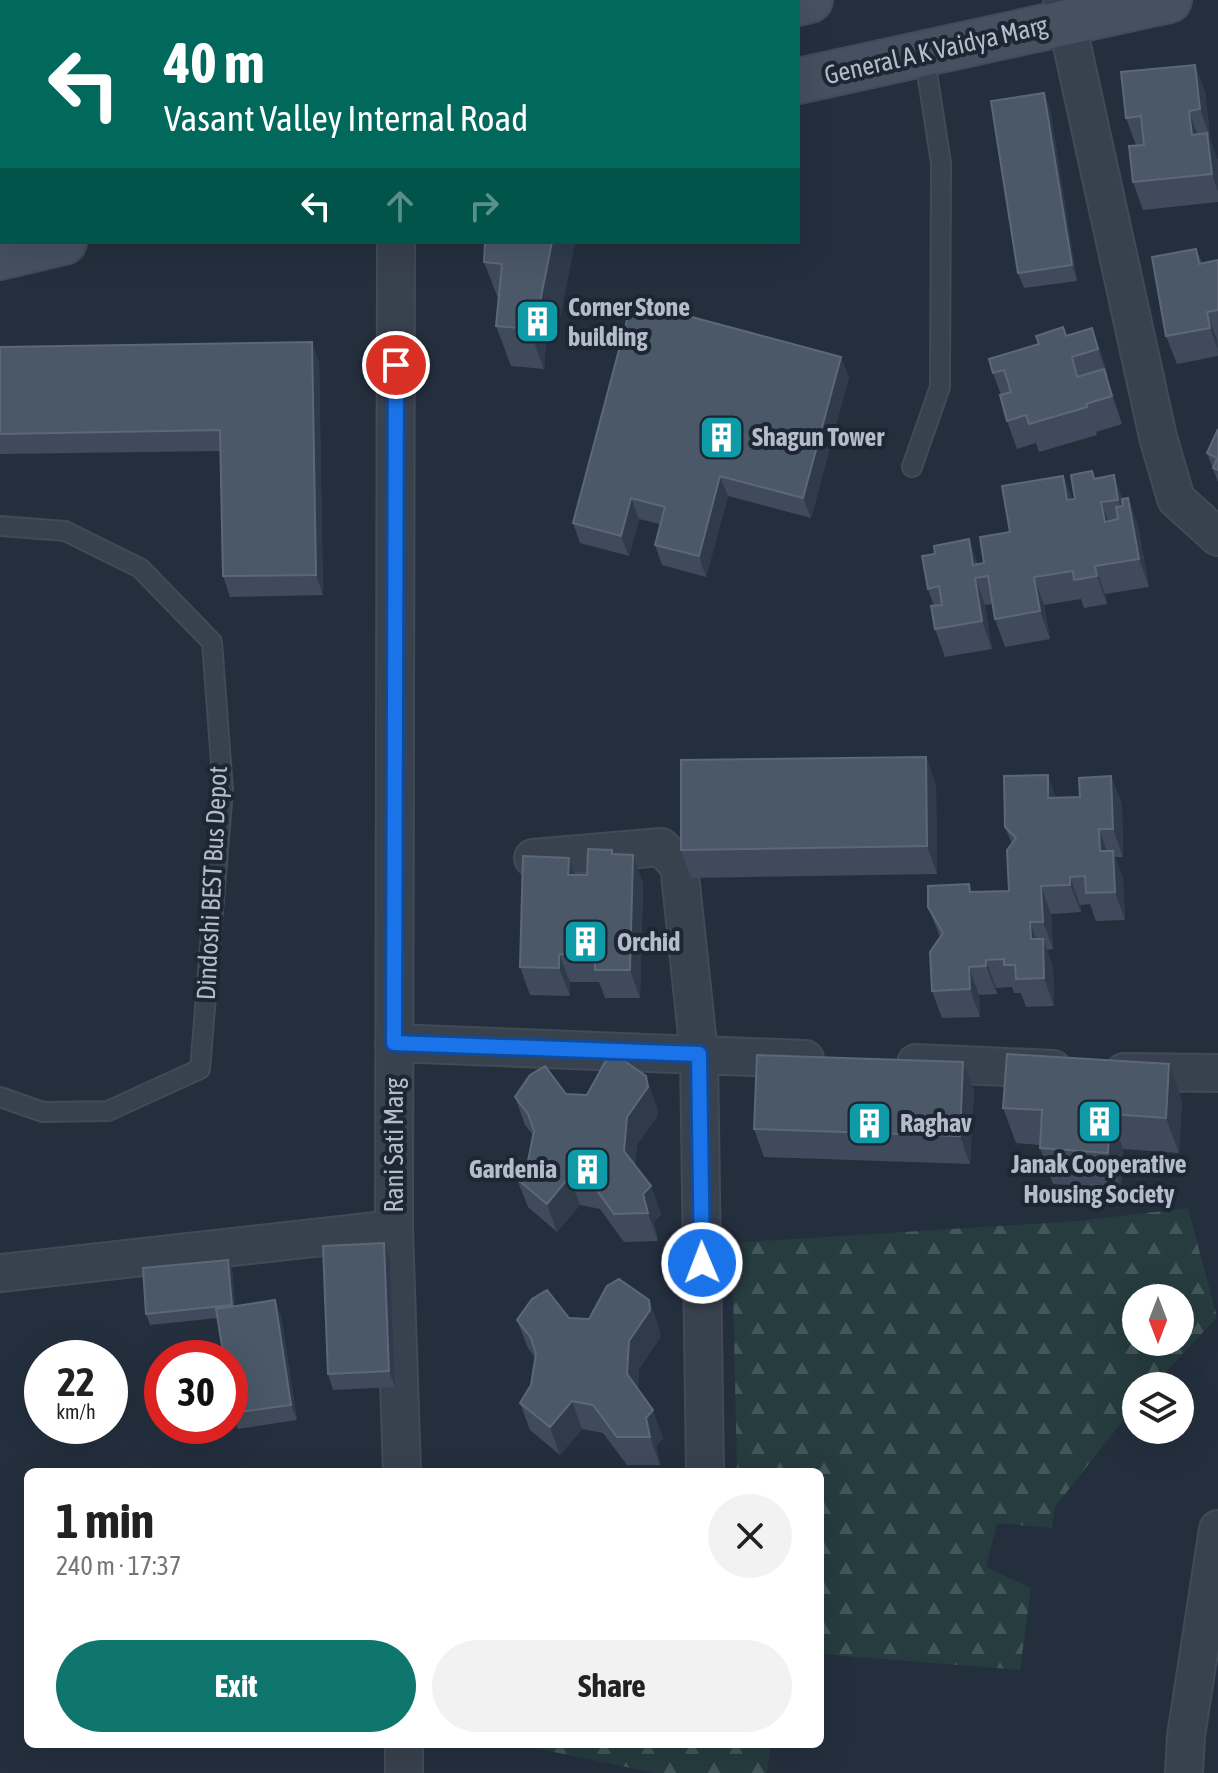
<!DOCTYPE html>
<html lang="en">
<head>
<meta charset="utf-8">
<style>
  :root { --surface:#fff; --page:#f2f2f2; --text:#222; --muted:#767676; --accent:#0f766e }
  body { margin:0; font-family:"Asap Condensed",sans-serif; background:var(--page); color:var(--text); height:100vh; display:flex; flex-direction:column; font-size:30px; white-space:nowrap }
  * { box-sizing:border-box; margin:0 }
  p { font-size:26px; color:var(--muted) }
  .icon { flex:none; width:44px; height:44px; fill:none; stroke:currentColor; stroke-width:2; stroke-linecap:round; stroke-linejoin:round }
  .map { position:relative; flex:1; overflow:hidden }
  .panel { position:absolute; left:24px; top:1468px; width:800px; height:280px; display:flex; flex-direction:column; background:var(--surface); border-radius:12px; box-shadow:0 8px 32px #0002 }
  .panel>* { flex:none }
  .banner { position:absolute; left:0px; top:0px; width:800px; height:244px; box-shadow:0 8px 32px #0002; background:#00695c; color:#fff; overflow:hidden }
  .needle { width:52px; rotate:180deg }
  .buttons { position:absolute; left:1122px; top:1284px; display:grid; gap:16px }
  .buttons a { display:grid; place-items:center; width:72px; height:72px; border-radius:50%; background:var(--surface); box-shadow:0 8px 32px #0002; font-size:40px }
  .speed { position:absolute; left:24px; top:1340px; display:flex; gap:16px; font-size:40px; font-weight:700; text-align:center }
  .speed>* { display:grid; place-content:center; width:104px; height:104px; border-radius:50%; background:var(--surface); box-shadow:0 8px 32px #0002; line-height:1 }
  .speed small { font-size:20px; font-weight:400 }
  .speed .limit { border:12px solid #d22; background:#fff; color:#111 }
  .pin { position:absolute; display:grid; place-items:center; width:68px; height:68px; color:#fff; margin:-34px; border:4px solid #fff; border-radius:50%; box-shadow:0 2px 8px #0007 }
  .me { position:absolute; width:88px; margin:-44px; rotate:359deg; stroke-linejoin:round; filter:drop-shadow(0 0 6px #0008) }
  .turn { display:flex; align-items:center; gap:28px; height:168px; padding:0 32px; font-size:36px }
  .turn .icon { width:104px; height:104px; stroke-width:2.5 }
  .turn b { display:block; font-size:56px; line-height:68px }
  .lanes { display:flex; align-items:center; height:76px; padding:0 32px; background:#0003; justify-content:center; gap:40px; direction:ltr }
  .lanes .off { opacity:.35 }
  .round { display:grid; place-items:center; flex:none; width:84px; height:84px; border-radius:42px; background:var(--page) }
  .overview { display:flex; align-items:center; justify-content:space-between; height:136px; padding:0 32px }
  h1 { font-size:48px; font-weight:700; line-height:60px }
  .button { display:flex; gap:16px; margin-top:auto; padding:16px 32px }
  .button a { flex:1; height:92px; border-radius:48px; background:var(--accent); color:#fff; font-size:32px; font-weight:700; line-height:92px; text-align:center }
  .button a+a { background:var(--page); color:var(--text) }
  .map>svg:first-child { display:block }
  .forest { fill:url(#forest-firs); fill-rule:evenodd }
  .lines { fill:none; stroke-linecap:round; stroke-linejoin:round }
  .service-casing { stroke:#414a57; stroke-width:22 }
  .minor-casing { stroke:#414a57; stroke-width:40 }
  .secondary-casing { stroke:#414a57; stroke-width:48 }
  .service { stroke:#38414e; stroke-width:18 }
  .minor { stroke:#38414e; stroke-width:36 }
  .secondary { stroke:#465061; stroke-width:44 }
  .wall { fill:#3f4b5c }
  .shaded-wall { fill:#2f3b4b }
  .building { fill:#4b5868; stroke:#5c6777; stroke-width:2 }
  .route-casing { stroke:#114b97; stroke-width:20 }
  .route { stroke:#1a73e8; stroke-width:14 }
  .labels { text-anchor:middle; dominant-baseline:central; stroke-width:8; stroke-linejoin:round; paint-order:stroke }
  .street-label { font-size:26px; fill:#b4bcc9; stroke:#1d2633 }
  .poi-label { font-size:26px; font-weight:bold; fill:#b4bcc9; stroke:#1d2633; text-anchor:start }
</style>
</head>
<body>
<div class="map">
<svg width="1218" height="1773" viewBox="0 0 1218 1773">
  <defs>
    <pattern id="forest-firs" width="22" height="20" patternUnits="userSpaceOnUse" patternTransform="scale(2)"><rect width="22" height="20" fill="#263c3f"/><path d="M5 1l3.5 6h-7zM16 11l3.5 6h-7z" fill="#435659"/></pattern>
  </defs>
  <rect width="100%" height="100%" fill="#242f3e"/>
  <!-- forest -->
  <path class="forest" d="M1188,1208L1217,1317L1153,1386H1136V1404L1055,1507L1052,1528L997,1523L986,1567L1031,1588L1020,1670L820,1654V1472H737L732,1243L1078,1221ZM1136,1298H1180V1342H1136Z
    M515,1744H771L767,1773H655Z"/>
  <g class="lines">
    <defs>
      <path id="service" d="M912,467L940,387L941,163L924,53
        M0,526L65,531L140,568L212,642L223,790L200,1069L108,1111L43,1112L0,1097"/>
      <path id="minor" d="M706,0V2
        M1062,0L1158,437L1176,499L1218,537
        M396,242L394,1229L402,1472
        M533,858L661,847L679,865L699,1054L705,1472
        M394,1043L805,1059
        M916,1063L1053,1069
        M1124,1072L1218,1073
        M0,1273L394,1229
        M404,1744V1773
        M1184,1773L1186,1736L1218,1529"/>
      <path id="secondary" d="M798,3L810,0
        M798,81L1169,0
        M0,194L2,193
        M0,257L64,242"/>
    </defs>
    <!-- service casing -->
    <use href="#service" class="service-casing"/>
    <!-- minor casing -->
    <use href="#minor" class="minor-casing"/>
    <!-- secondary casing -->
    <use href="#secondary" class="secondary-casing"/>
    <!-- service -->
    <use href="#service" class="service"/>
    <!-- minor -->
    <use href="#minor" class="minor"/>
    <!-- secondary -->
    <use href="#secondary" class="secondary"/>
  </g>
  <!-- wall -->
  <path class="wall" d="M89,0H114L100,2H89Z
    M403,0H506V1L403,2Z
    M1195,65L1205,92L1210,137H1209L1218,161V202L1143,210L1133,182L1136,145L1126,118Z
    M1050,109L1077,281L1024,288L1018,273Z
    M485,242H575L555,341L546,340L544,369L511,366L496,326L499,301L484,262Z
    M1196,249L1202,263L1218,260V356L1177,364L1166,336Z
    M1092,328L1102,356L1108,377H1107L1122,424L1096,432L1097,435L1039,452L1036,443L1017,449L1007,421L1001,395L993,373L1039,344Z
    M0,347L319,362L323,595L230,597L223,576L220,451L0,454Z
    M849,377L811,518L728,496L706,577L662,565L655,545L660,524L639,519L629,556L580,543L573,523Z
    M1218,429V482L1207,453Z
    M1092,471L1095,478L1123,499L1128,498L1138,526L1149,587L1105,594L1107,604L1084,608L1081,599L1044,605L1050,639L1005,647L995,619L992,604L985,605L992,649L945,657L935,629L934,606L928,589L978,564L984,563L1010,532L1063,476L1072,499H1075Z
    M926,757L936,785L937,874L691,878L681,850Z
    M1111,776L1122,804L1123,857H1115L1123,879L1125,920L1096,921L1090,904L1080,905L1081,912L1051,914L1053,949L1047,950L1053,967L1054,1006L1026,1007L1021,993H1014L1012,987L996,988L997,994L979,995L980,1017L942,1018L932,991L940,937L928,907L972,892L1009,891L1012,844L1005,827L1056,798L1080,797Z
    M614,854L643,883L640,998H605L599,982H570V996L530,995L520,967L575,875H587Z
    M963,1062L974,1090L970,1164L764,1157L754,1129Z
    M566,1094L656,1104L658,1115L637,1145L635,1166L651,1186L661,1214L654,1222L658,1241L624,1242L600,1209L580,1205L557,1232L528,1207L517,1179L528,1161L533,1135L525,1125L515,1097Z
    M1182,1100L1179,1153L1123,1149L1121,1188L1053,1184L1040,1148V1145L1016,1143L1003,1108Z
    M390,1259L395,1387L333,1390L328,1374Z
    M228,1260L232,1271L235,1306L281,1316L297,1420L238,1429L232,1413L217,1318L150,1325L146,1314Z
    M649,1300L659,1328L660,1338L639,1369L638,1389L663,1438L656,1446L660,1465H627L603,1433L582,1429L560,1455L530,1430L520,1403L531,1385L536,1359L528,1348L517,1320L569,1318L589,1319Z"/>
  <!-- shaded-wall -->
  <path class="shaded-wall" d="M1195,65L1205,92L1210,137L1200,109Z
    M1044,93L1050,109L1077,281L1072,265Z
    M1189,111L1199,139L1192,135Z
    M1207,133L1218,161V192L1212,174Z
    M552,242H575L555,341L540,302Z
    M532,301L546,340L544,369L529,329Z
    M1207,312L1217,340L1218,350L1210,328Z
    M1092,328L1102,356L1108,377L1098,349Z
    M312,342L319,362L323,595L316,575Z
    M841,357L849,377L811,518L803,498Z
    M1104,369L1114,397L1122,424L1112,396Z
    M1114,475L1124,503L1128,528L1118,500Z
    M720,476L728,496L706,577L699,556Z
    M1063,476L1073,504L1067,500Z
    M631,498L639,519L629,556L621,536Z
    M1128,498L1138,526L1149,587L1139,559Z
    M1101,502L1112,530L1105,522Z
    M969,539L979,567L973,565Z
    M1095,566L1105,594L1107,604L1097,576Z
    M1034,577L1044,605L1050,639L1040,611Z
    M975,578L985,605L992,649L982,621Z
    M926,757L936,785L937,874L927,846Z
    M1048,775L1058,803L1048,798Z
    M1111,776L1122,804L1123,857L1113,829Z
    M1099,829L1109,857L1100,851Z
    M1113,851L1123,879L1125,920L1115,892Z
    M633,855L643,883L640,998L630,970Z
    M569,858L579,885L568,875Z
    M1070,877L1080,905L1081,912L1070,885Z
    M1041,886L1051,914L1053,949L1043,922Z
    M1030,922L1040,950L1031,939Z
    M1043,939L1053,967L1054,1006L1044,978Z
    M559,954L570,982V996L559,968Z
    M986,960L996,988L997,994L986,966Z
    M969,967L979,995L980,1017L970,989Z
    M963,1062L974,1090L970,1164L960,1136Z
    M1169,1064L1182,1100L1179,1153L1166,1118Z
    M646,1076L656,1104L658,1115L637,1145L634,1179L624,1151L627,1117Z
    M1110,1114L1123,1149L1121,1188L1108,1153Z
    M569,1177L580,1205L557,1232L547,1204Z
    M651,1186L661,1214L654,1222L658,1241L648,1213L643,1194Z
    M384,1243L390,1259L395,1387L389,1371Z
    M228,1260L232,1271L236,1316L232,1305Z
    M275,1300L281,1316L297,1420L291,1405Z
    M649,1300L659,1328L660,1338L639,1369L637,1402L627,1374L629,1341Z
    M572,1401L582,1429L560,1455L550,1427Z
    M653,1410L663,1438L656,1446L660,1465L650,1437L646,1418Z"/>
  <!-- building -->
  <path class="building" d="M1195,65L1200,109L1189,111L1192,135L1207,133L1212,174L1133,182L1129,146L1144,145L1141,116L1126,118L1121,72Z
    M1044,93L1072,265L1018,273L991,101Z
    M485,242H552L540,302L532,301L529,329L496,326L502,264L484,262Z
    M1196,249L1199,264L1218,260V310L1207,312L1210,328L1166,336L1152,257Z
    M632,301L841,357L803,498L720,476L699,556L655,545L665,507L631,498L621,536L573,523Z
    M1063,327L1066,336L1092,328L1098,349L1072,357L1077,377L1104,369L1112,396L1086,404L1087,407L1029,424L1026,415L1007,421L1000,395L1011,392L1004,370L993,373L989,359L1039,344L1036,336Z
    M312,342L316,575L223,576L220,430L0,434V347Z
    M1218,429V470L1213,468L1217,458L1207,453Z
    M1092,471L1094,479L1114,475L1118,500L1101,502L1105,522L1118,519L1116,507L1123,506L1122,499L1128,498L1139,559L1095,566L1097,576L1074,580L1073,571L1034,577L1040,611L995,619L988,576L975,578L982,621L935,629L931,606L942,605L939,586L928,589L922,556L935,554L934,546L969,539L973,565L984,563L980,537L1010,532L1002,486L1063,476L1067,500L1075,499L1071,475Z
    M926,757L927,846L681,850V760Z
    M1048,775V798L1080,797L1079,778L1111,776L1113,829H1099L1100,851H1113L1115,892L1086,893L1085,876L1070,877V885L1041,886L1043,922H1030L1031,939H1043L1044,978L1016,979L1015,965H1004V959L986,960V966L969,967L970,989L932,991L930,952L943,933L928,907V886L969,884L970,892L1009,891L1007,850L1016,838L1005,827L1004,776Z
    M588,849L612,850V854L633,855L630,970H595V955L559,954V968L520,967L523,856L569,858L568,875H587Z
    M1007,1054L1169,1064L1166,1118L1110,1114L1108,1153L1040,1148L1042,1110L1003,1108Z
    M616,1055L646,1076L648,1087L627,1117L624,1151L651,1186L643,1194L648,1213L614,1214L590,1181L569,1177L547,1204L517,1179L528,1161L534,1131L528,1114L515,1097L530,1075L545,1066L566,1094L587,1095L605,1062Z
    M757,1055L963,1062L960,1136L754,1129Z
    M384,1243L389,1371L328,1374L323,1246Z
    M228,1260L232,1305L146,1314L143,1268Z
    M619,1279L649,1300L650,1310L629,1341L627,1374L653,1410L646,1418L650,1437H617L593,1405L572,1401L550,1427L520,1403L531,1385L536,1354L531,1338L517,1320L532,1299L547,1290L569,1318L589,1319L607,1286Z
    M275,1300L291,1405L232,1413L230,1399V1358H224L216,1309Z"/>
  <g class="lines">
    <defs>
      <path id="route" d="M396,365L394,1043L699,1054L702,1263"/>
    </defs>
    <!-- route casing -->
    <use href="#route" class="route-casing"/>
    <!-- route -->
    <use href="#route" class="route"/>
  </g>
  <!-- icons -->
  <defs>
    <symbol id="building-square" viewBox="-11 -11 22 22"><rect x="-9" y="-9" width="18" height="18" rx="4" fill="#0f9aa8" stroke="#1d2633"/><path d="M-4-6H4V6H1V3H-1V6H-4ZM-2.5-4.3h1.7v1.8h-1.7ZM.8-4.3h1.7v1.8H.8ZM-2.5-1h1.7V.8h-1.7ZM.8-1h1.7V.8H.8Z" fill="#fff"/></symbol>
  </defs>
  <g fill-rule="evenodd">
    <use href="#building-square" x="512" y="296" width="51" height="51"/>
    <use href="#building-square" x="696" y="412" width="51" height="51"/>
    <use href="#building-square" x="560" y="916" width="51" height="51"/>
    <use href="#building-square" x="1074" y="1096" width="51" height="51"/>
    <use href="#building-square" x="844" y="1098" width="51" height="51"/>
    <use href="#building-square" x="562" y="1144" width="51" height="51"/>
  </g>
  <g class="labels">
    <!-- street labels -->
    <g class="street-label">
      <text transform="translate(936 50) rotate(-13)">General A K Vaidya Marg</text>
      <text transform="translate(212 883) rotate(-87)">Dindoshi BEST Bus Depot</text>
      <text transform="translate(394 1145) rotate(-90)">Rani Sati Marg</text>
    </g>
    <!-- poi labels -->
    <g class="poi-label">
      <text x="568" y="307">Corner Stone<tspan x="568" dy="30">building</tspan></text>
      <text x="752" y="437">Shagun Tower</text>
      <text x="617" y="942">Orchid</text>
      <text x="900" y="1123">Raghav</text>
      <text x="1099" y="1164" text-anchor="middle">Janak Cooperative<tspan x="1099" dy="30">Housing Society</tspan></text>
      <text x="557" y="1169" text-anchor="end">Gardenia</text>
    </g>
  </g>
</svg>
<div class="buttons">
<a><svg class="needle" viewBox="-14 -14 28 28"><path d="M0-13l5 13h-10z" fill="#e53935"/><path d="M0 13l5-13h-10z" fill="#767676"/></svg></a>
<a><svg class="icon" aria-label="layers" viewBox="0 0 24 24"><path d="M12 4l9 5-9 5-9-5zM3 14l9 5 9-5"/></svg></a>
</div>
<div class="speed"><div>22<small>km/h</small></div><div class="limit">30</div></div>
<div class="pin" style="left:396px;top:365px;background:#d93025"><svg class="icon" aria-label="arrive" viewBox="0 0 24 24"><path d="M6 21V4h12l-3 4 3 4H6"/></svg></div>
<svg class="me" style="left:702px;top:1263px" viewBox="-20 -20 40 40"><circle r="17" fill="#1a73e8" stroke="#fff" stroke-width="3"/><path d="M0-11L8 9 0 5-8 9z" fill="#fff"/></svg>
<div class="banner">
<div class="turn"><svg class="icon" aria-label="left" viewBox="0 0 24 24"><path d="M17 20v-9H6M10 6l-5 5 5 5"/></svg><div><b>40 m</b>Vasant Valley Internal Road</div></div>
<div class="lanes"><svg class="icon" aria-label="left" viewBox="0 0 24 24"><path d="M17 20v-9H6M10 6l-5 5 5 5"/></svg><svg class="icon off" aria-label="ahead" viewBox="0 0 24 24"><path d="M12 20V5M6 11l6-6 6 6"/></svg><svg class="icon off" aria-label="right" viewBox="0 0 24 24"><path d="M7 20v-9h11M14 6l5 5-5 5"/></svg></div>
</div>
<section class="panel">
<div class="overview"><div><h1>1 min</h1><p>240 m · 17:37</p></div><a class="round"><svg class="icon" aria-label="close" viewBox="0 0 24 24"><path d="M6 6l12 12M18 6L6 18"/></svg></a></div>
<div class="button"><a>Exit</a><a>Share</a></div>
</section>
</div>
</body>
</html>
